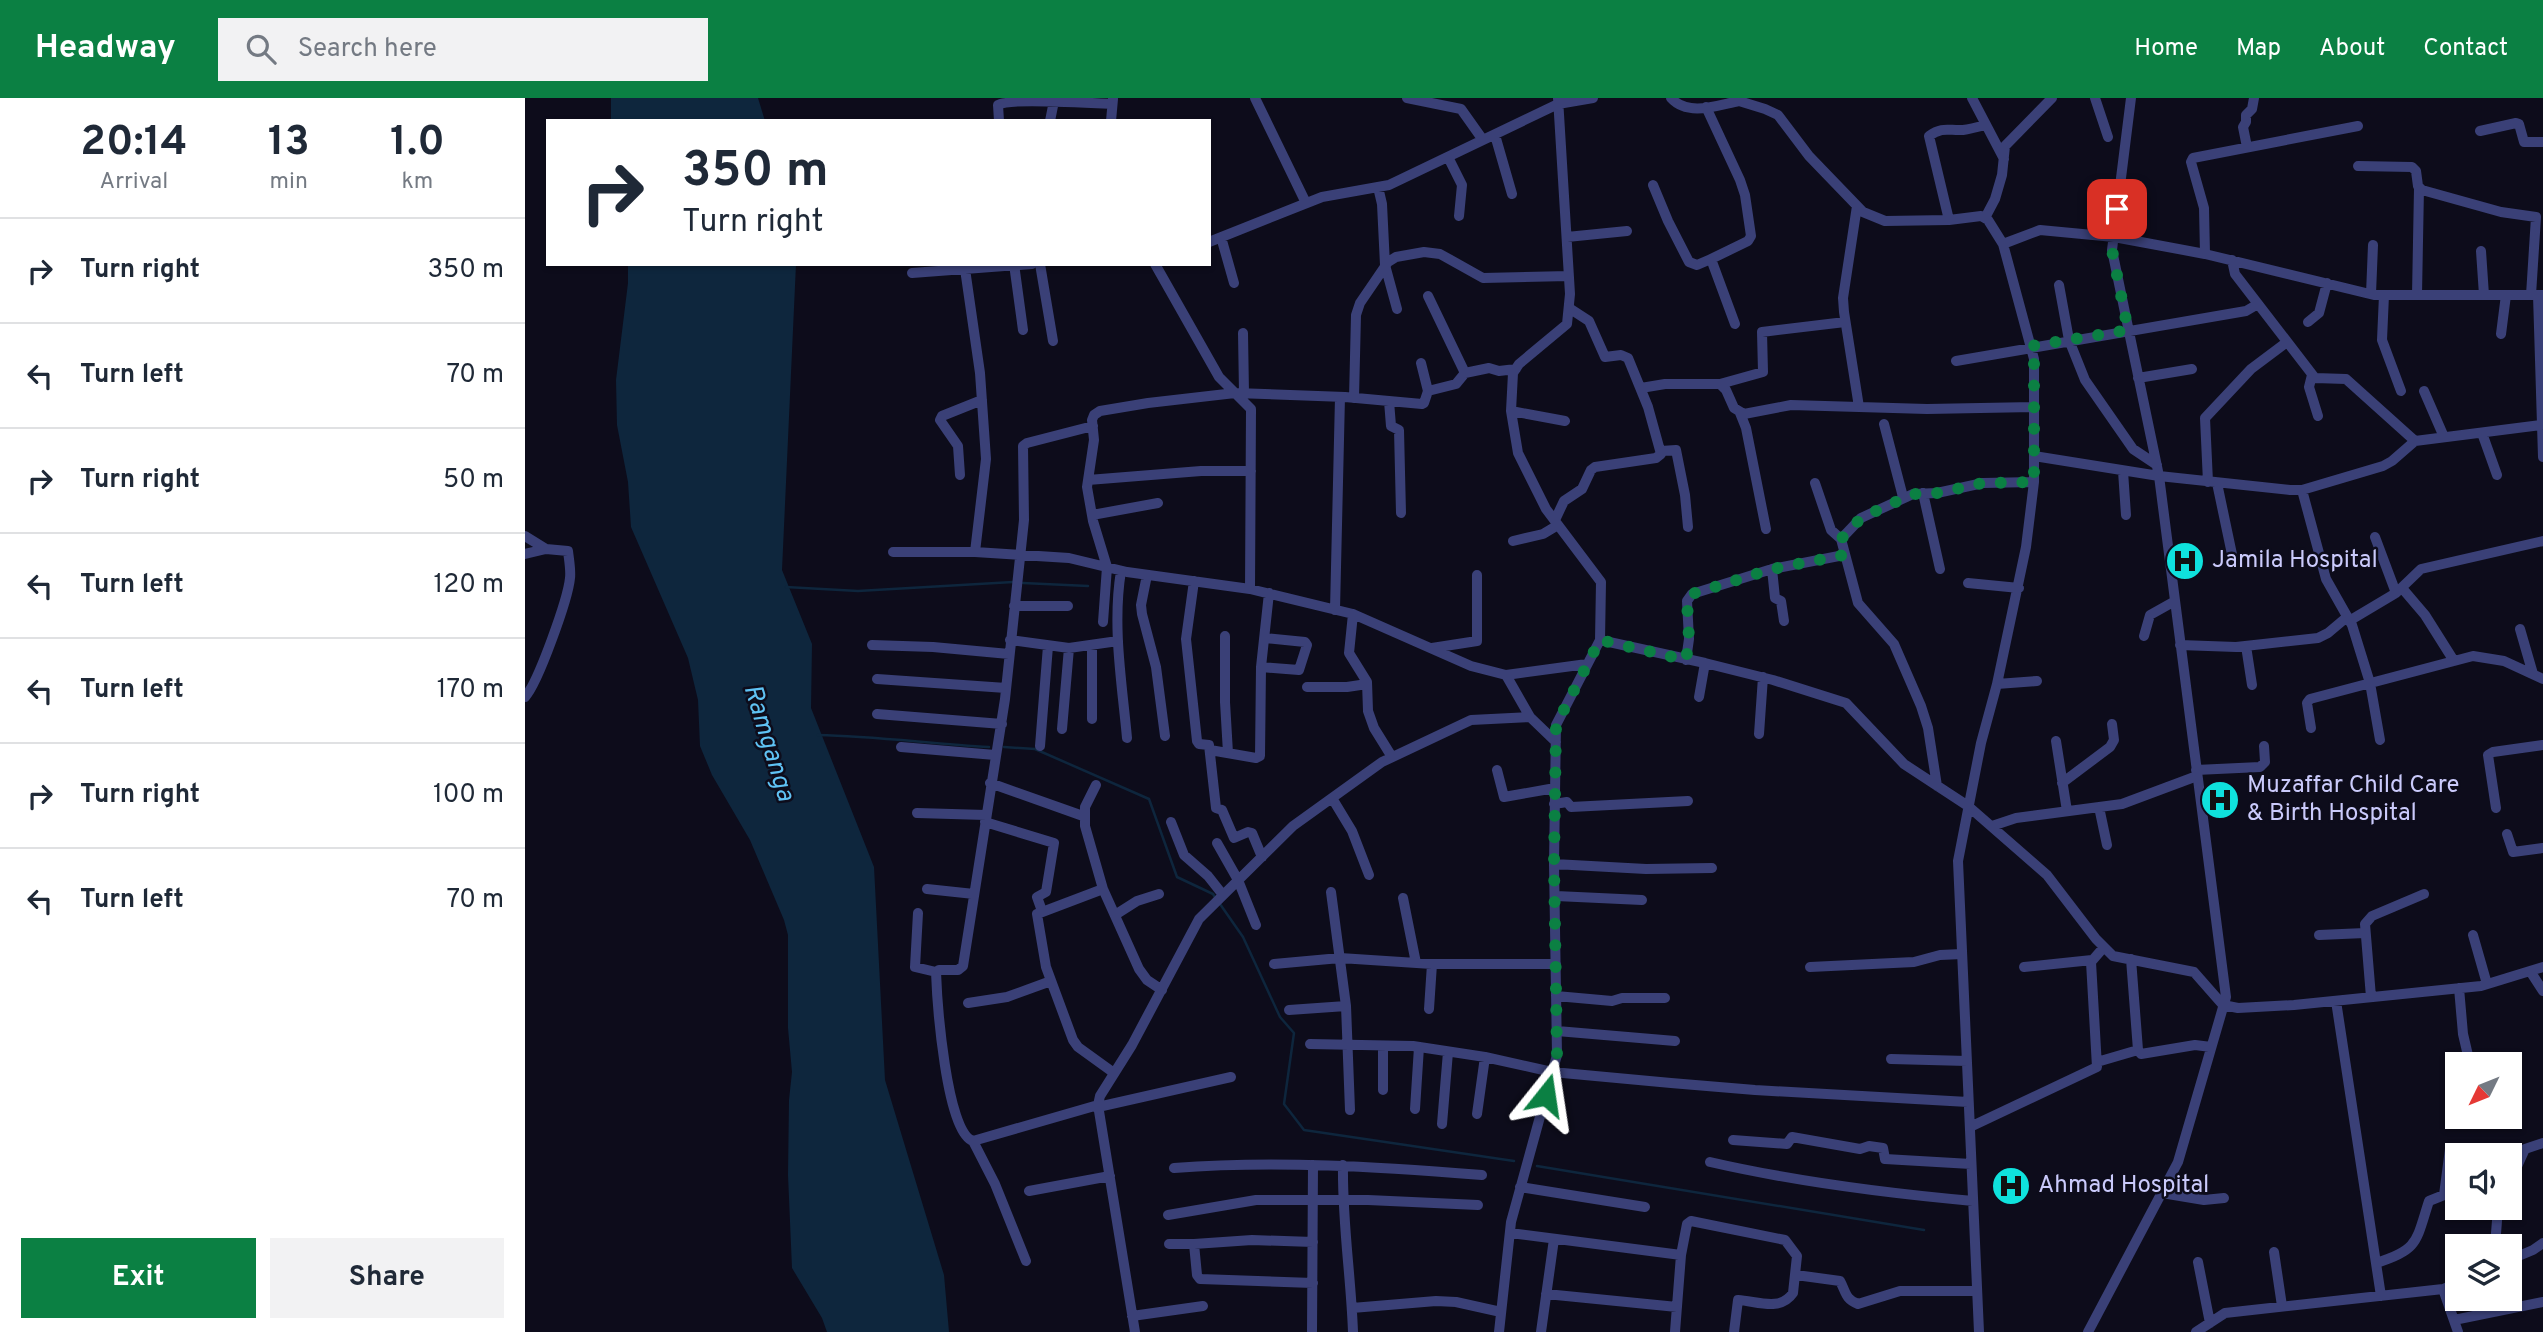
<!DOCTYPE html>
<html lang="en">
<head>
<meta charset="utf-8">
<style>
  :root { --surface:#fff; --page:#f2f2f3; --text:#1f2937; --muted:#747a83; --line:#e0e1e3; --accent:#0b8043 }
  body { margin:0; font-family:Overpass,sans-serif; background:var(--page); color:var(--text); height:100vh; display:flex; flex-direction:column; font-size:26px; white-space:nowrap }
  * { box-sizing:border-box; margin:0 }
  p { font-size:23px; color:var(--muted) }
  .icon { flex:none; width:38px; height:38px; fill:none; stroke:currentColor; stroke-width:2; stroke-linecap:round; stroke-linejoin:round }
  .map { position:relative; flex:1; overflow:hidden }
  .drawer { display:flex; flex-direction:column; background:var(--surface); width:525px }
  .drawer>* { flex:none }
  .guide { position:absolute; left:21px; top:21px; width:665px; height:147px; border-radius:0px; box-shadow:0 2px 5px #0004; background:#fff; color:var(--text); overflow:hidden }
  .needle { width:46px; rotate:227deg }
  .buttons { position:absolute; left:1920px; top:954px; display:grid; gap:14px }
  .buttons a { display:grid; place-items:center; width:77px; height:77px; border-radius:0px; background:var(--surface); box-shadow:0 2px 5px #0004; font-size:35px }
  .pin { position:absolute; display:grid; place-items:center; width:60px; height:60px; color:#fff; margin:-30px; border-radius:14px; box-shadow:0 4px 10px #0006 }
  .me { position:absolute; width:77px; margin:-38px; rotate:15deg; stroke-linejoin:round; filter:drop-shadow(0 0 5px #0008) }
  .turn { display:flex; align-items:center; gap:24px; height:147px; padding:0 21px; font-size:32px }
  .turn .icon { width:91px; height:91px; stroke-width:2.5 }
  .turn b { display:block; font-size:49px; line-height:60px }
  .eta { display:flex; justify-content:space-evenly; align-items:center; height:119px; text-align:center }
  .eta b { font-size:42px; font-weight:700; line-height:49px }
  .primary-button { display:flex; gap:14px; margin-top:auto; padding:14px 21px }
  .primary-button a { flex:1; height:80px; border-radius:0px; background:var(--accent); color:#fff; font-size:28px; font-weight:700; line-height:80px; text-align:center }
  .primary-button a+a { background:var(--page); color:var(--text) }
  ul { padding:0; list-style:none }
  li { display:flex; align-items:center; gap:21px; height:105px; padding:0 21px; border-top:2px solid var(--line) }
  li div { flex:1 }
  li b { display:block; font-size:26px }
  li em { font-style:normal }
  header { display:flex; align-items:center; gap:42px; box-sizing:border-box; height:98px; padding:0 35px; background:var(--accent); color:#fff }
  header strong { font-size:33px }
  nav { display:flex; gap:38px; margin-inline-start:auto; font-size:24px }
  .search { width:490px; height:63px; background:var(--page); display:flex; align-items:center; gap:18px; box-sizing:border-box; padding:0 24px; border-radius:0px; color:var(--muted); font-size:26px }
  main { display:flex; flex:1; min-height:0 }
  .map>svg:first-child { display:block }
  .water { fill:#0e263d }
  .lines { fill:none; stroke-linecap:round; stroke-linejoin:round }
  .stream { stroke:#0e263d; stroke-width:2.5 }
  .minor { stroke:#3a4077; stroke-width:10 }
  .route { stroke:#0b8043; stroke-width:12; stroke-dasharray:0 21.6 }
  .labels { text-anchor:middle; dominant-baseline:central; stroke-width:5; stroke-linejoin:round; paint-order:stroke }
  .poi-label { font-size:24px; fill:#cacafb; stroke:#0d0c1b; text-anchor:start }
  .water-label { font-size:26px; font-style:italic; fill:#5fc2f4; stroke:#0d0c1b }
</style>
</head>
<body>
<header>
<strong>Headway</strong>
<div class="search"><svg class="icon" aria-label="search" viewBox="0 0 24 24"><circle cx="10" cy="10" r="6"/><path d="M15 15l6 6"/></svg>Search here</div>
<nav><a>Home</a><a>Map</a><a>About</a><a>Contact</a></nav>
</header>
<main>
<section class="drawer">
<div class="eta">
<div><b>20:14</b><p>Arrival</p></div>
<div><b>13</b><p>min</p></div>
<div><b>1.0</b><p>km</p></div>
</div>
<ul>
<li><svg class="icon" aria-label="right" viewBox="0 0 24 24"><path d="M7 20v-9h11M14 6l5 5-5 5"/></svg><div><b>Turn right</b></div><em>350 m</em></li>
<li><svg class="icon" aria-label="left" viewBox="0 0 24 24"><path d="M17 20v-9H6M10 6l-5 5 5 5"/></svg><div><b>Turn left</b></div><em>70 m</em></li>
<li><svg class="icon" aria-label="right" viewBox="0 0 24 24"><path d="M7 20v-9h11M14 6l5 5-5 5"/></svg><div><b>Turn right</b></div><em>50 m</em></li>
<li><svg class="icon" aria-label="left" viewBox="0 0 24 24"><path d="M17 20v-9H6M10 6l-5 5 5 5"/></svg><div><b>Turn left</b></div><em>120 m</em></li>
<li><svg class="icon" aria-label="left" viewBox="0 0 24 24"><path d="M17 20v-9H6M10 6l-5 5 5 5"/></svg><div><b>Turn left</b></div><em>170 m</em></li>
<li><svg class="icon" aria-label="right" viewBox="0 0 24 24"><path d="M7 20v-9h11M14 6l5 5-5 5"/></svg><div><b>Turn right</b></div><em>100 m</em></li>
<li><svg class="icon" aria-label="left" viewBox="0 0 24 24"><path d="M17 20v-9H6M10 6l-5 5 5 5"/></svg><div><b>Turn left</b></div><em>70 m</em></li>
</ul>
<div class="primary-button"><a>Exit</a><a>Share</a></div>
</section>
<div class="map">
<svg width="2018" height="1234" viewBox="0 0 2018 1234">
  <rect width="100%" height="100%" fill="#0d0c1b"/>
  <!-- water -->
  <path class="water" d="M86,0H233L240,23H86Z
    M103,166H271L257,472L287,546L286,610L349,769L360,982L419,1177L424,1234H302L297,1220L267,1170L263,1077L264,1002L267,974L263,930V837L259,822L225,742L187,677L175,648L173,602L163,560L106,429L103,384L92,327L91,282L103,185Z"/>
  <g class="lines">
    <!-- stream -->
    <path class="stream" d="M498,485L563,488
      M261,489L333,493L488,484
      M293,637C350,638 407,646 464,649
      M479,649L510,651L624,701L652,779L688,796L691,801
      M695,806L718,839L755,919L769,935L759,1006L779,1032L989,1063
      M1012,1068L1399,1132"/>
    <!-- minor -->
    <path class="minor" d="M730,0L781,105
      M882,0L936,11L958,42
      M1146,0C1163,19 1193,7 1214,3
      M1212,0L1214,3L1240,11L1253,17L1284,58L1338,114L1360,123L1424,122L1456,118L1463,122L1478,146L1509,261V384L1501,449L1472,586L1456,645L1433,763L1454,1234
      M1447,0L1479,61
      M1570,0L1583,39
      M1181,9L1215,82L1220,97L1226,138L1223,143L1186,161L1210,226
      M474,23L473,7C482,0 568,5 587,6
      M525,23L529,3
      M586,23L588,1
      M1955,33L1991,25L1994,26L1999,44H2018
      M970,37L987,96
      M1722,49L1718,29L1721,24V17L1727,11L1729,0
      M923,59L937,87L934,118
      M1833,68L1887,69L1891,73L1893,88L1897,92L1976,114L2011,119L2006,197
      M1128,87L1143,123L1164,164L1172,167L1186,161
      M853,89L857,106L860,167L872,211
      M1332,108L1318,200L1319,214L1334,309
      M1460,120L1470,101L1477,77L1480,48L1527,0
      M1424,122L1404,38C1418,28 1424,33 1438,32C1445,31 1453,29 1461,27
      M696,139L709,185
      M1042,139L1102,133
      M684,144L797,99L864,87L1033,6L1068,0
      M1478,146L1515,132L1589,139L1680,156L1849,197H2018
      M1956,153L1959,197
      M1680,156L1679,110L1666,64L1668,60L1833,28
      M1707,162L1710,176L1790,280L1821,281L1890,343
      M489,166L498,232
      M515,166L528,243
      M630,166L694,279L726,311L725,491
      M440,171L455,275L461,361L450,454
      M387,175L507,166
      M1534,187L1544,242L1560,282L1608,351L1632,367
      M1846,196L1848,147
      M1859,197L1857,242L1876,293
      M1892,197L1894,90
      M2013,197L2018,359
      M903,198L940,275L964,270L974,273L991,271
      M1783,224L1794,215L1802,185
      M718,235L719,295
      M1976,236L1981,197
      M1431,263L1721,213L1733,206
      M1787,277L1784,289L1793,318
      M1613,280L1667,271
      M1195,286L1238,274L1237,234L1320,224
      M1116,290L1140,286H1195L1201,292L1209,310L1219,316L1266,307L1402,311L1509,309
      M903,293L931,286L940,275
      M1899,293L1919,339
      M829,300L831,217L835,205L863,164L871,159L899,154L915,156L958,180L1044,178
      M864,303L866,328L874,332L876,415
      M986,313L1040,323
      M1215,315L1221,330L1241,431
      M1359,326L1378,399
      M568,328L502,345L498,348L499,422L480,601L438,868L433,872H414L411,874C412,902 421,1035 448,1043L573,1007
      M1957,335L1972,377
      M1136,353L1151,352L1160,397L1163,429
      M1509,358L1634,378L1765,392H1777L1858,368L1867,363L1890,343L2016,327
      M1598,373L1601,417
      M435,377L433,348L415,322L417,318L457,302
      M563,382L676,373H726
      M1683,384L1680,320L1726,271L1762,244
      M1290,385L1306,432L1316,441
      M1692,385L1708,461
      M1777,392L1801,481L1827,527L1845,585L1855,642
      M1398,395L1415,471
      M567,417L633,405
      M1030,422L1039,403L1057,391L1066,372L1070,369L1131,360L1136,356L1123,309L1103,260L1096,257L1080,259L1064,223L1044,210
      M0,438L21,451
      M1850,439L1871,495
      M988,443L1018,436L1033,427
      M368,454H450L544,460L602,474L725,491L828,516L946,568L981,577L1005,619L1031,644
      M0,456L21,451L43,453C44,462 46,472 45,480C43,501 13,585 0,599
      M1247,471L1250,500L1256,503L1259,523
      M596,473C587,528 597,585 602,640
      M622,477L616,507L617,516L631,569L640,638
      M669,483L661,541L672,643L674,646L684,647L691,710L697,712L709,740L723,734L727,735L737,759
      M1443,485L1494,490
      M1877,490L1900,517L1929,563
      M489,508H543
      M810,512L815,299
      M828,516L824,555L842,584L843,613L849,630L867,659
      M1824,523L1871,495L1896,471L2018,443
      M578,524L582,469L568,423L562,389L569,342L567,322L569,317L575,313L623,305L710,295L820,299L897,306L899,305L903,293L896,265
      M1995,531L2008,576
      M700,538V604L703,655
      M1619,538L1625,517L1650,503
      M485,542L544,550L593,543
      M1075,542L1180,565L1248,582L1321,605L1379,666L1443,708L1522,777L1571,841L1588,858L1669,874L1698,907L1713,910L1769,907L1956,888L2018,869
      M347,547L408,549L484,556
      M1655,547L1711,549L1793,540L1803,535L1822,519
      M1721,548L1727,587
      M907,550L952,543V477
      M1161,562L1164,541L1162,503L1167,496L1247,471L1319,457
      M736,569L774,572L782,547L780,544L740,540
      M981,577L1062,566
      M352,581L481,590
      M1472,586L1512,583
      M782,589H822L842,586
      M1174,599L1180,565
      M352,616L477,626
      M567,621V548
      M1786,630L1782,605L1785,601L1948,558L1979,563L2018,581
      M537,631L544,550
      M1234,636L1238,579
      M1531,643L1542,713
      M515,648L523,548
      M376,649L470,657
      M685,652L731,660L735,658L736,569L744,495
      M972,672L979,699L1030,690
      M1671,672L1735,669L1740,664L1739,648
      M465,685L558,718
      M1537,685L1585,649L1589,642L1587,626
      M571,687L560,709V728L578,791L614,871L622,882L637,892
      M1412,688L1403,630L1396,608L1369,546L1333,505L1316,441L1336,420L1388,396L1412,395L1458,385L1509,384
      M807,700L827,733L844,777
      M1029,706L1042,704L1046,709L1163,703
      M1574,709L1582,747
      M1971,710L1963,657L1968,654L2018,647
      M392,715L461,717
      M460,724L529,745L521,794L512,799L517,813
      M646,724L659,757L683,778L698,797
      M1467,728L1491,720L1597,706L1672,678
      M1982,736L1988,754L2018,750
      M692,745L713,782L731,827
      M1029,766L1121,771L1187,770
      M402,791L449,796
      M578,791L512,816L521,869L548,942L553,949L589,975
      M806,794L821,908L825,1012
      M1031,798L1117,802
      M878,800L891,865
      M393,815L390,869L411,874
      M590,817L612,803L634,796
      M1794,837L1840,835
      M1948,837L1962,886
      M1606,861L1613,952L1616,956L1670,947L1686,949
      M749,866L815,860L907,866H1031
      M1285,869L1389,864L1415,857L1437,856
      M1499,869L1567,862
      M2005,873L2018,893
      M1934,890L1938,936L1945,966
      M1031,898L1087,903L1097,900H1140
      M1846,899L1840,826L1847,818L1899,796
      M1811,903L1856,1198
      M443,905L482,899L526,883
      M904,911L907,866
      M764,912L821,908
      M1032,933L1150,943
      M785,946L888,948L960,959L1027,974L1146,985L1230,992L1443,1004
      M1366,961L1442,963
      M1572,964L1613,952
      M858,992V948
      M573,1009L706,979
      M890,1011L894,949
      M952,1016L960,959
      M917,1026L923,954
      M1445,1029L1572,969L1566,864L1579,849
      M1208,1042L1262,1046L1267,1039L1335,1051L1344,1048L1358,1050L1360,1061L1446,1066
      M448,1043L470,1086L501,1163
      M1185,1064C1272,1084 1359,1095 1448,1103
      M818,1067C817,1123 826,1178 828,1234
      M649,1070C752,1062 854,1069 957,1077
      M1984,1086L2000,1051L2018,1045
      M995,1089L1120,1109
      M504,1093L585,1078
      M1637,1095L1679,1102L1699,1100
      M643,1117L731,1102H843L953,1107
      M985,1135L1156,1157
      M644,1146H669L727,1142L788,1144
      M669,1146L672,1177L675,1181L788,1185
      M1970,1148L1973,1110
      M1749,1154L1757,1208
      M1984,1162L2008,1152L2018,1145
      M1673,1164L1685,1225
      M1851,1165C1894,1152 1891,1143 1904,1103L1919,1097L1925,1051
      M1271,1177L1315,1183C1321,1194 1320,1201 1333,1206L1375,1193H1452
      M1918,1191L1933,1234
      M1021,1196L1152,1209
      M827,1210L911,1203L931,1204L976,1214
      M607,1218L678,1208
      M1929,1222L2018,1204
      M610,1234L573,1007L575,998L607,947L674,821L768,728L857,664L946,622L1005,619
      M787,1234L788,1067
      M974,1234L986,1124L1032,957L1029,766L1031,627L1075,542L1076,484L1021,411L993,355L986,313L988,275L994,266L1042,226L1045,196L1033,0
      M1016,1234L1029,1141
      M1150,1234L1156,1157L1162,1126L1166,1123L1260,1142L1272,1158L1268,1195C1255,1214 1232,1203 1213,1202L1209,1234
      M1563,1234L1653,1064L1701,899L1634,378L1587,152L1606,0
      M1671,1234L1700,1215L1918,1191L1932,1185"/>
  </g>
  <g class="lines">
    <!-- route -->
    <path class="route" d="M1021,997L1032,957L1029,766L1031,627L1075,542L1161,562L1164,541L1162,503L1167,496L1247,471L1319,457L1316,441L1336,420L1388,396L1412,395L1458,385L1509,384V261L1506,248L1603,232L1587,152L1592,111"/>
  </g>
  <!-- icons -->
  <defs>
    <symbol id="hospital-disc" viewBox="-11 -11 22 22"><circle r="9.5" fill="#0fe2dd" stroke="#0d0c1b"/><path d="M-5-5h3v3.5h4V-5h3V5h-3V1.5h-4V5h-3Z" fill="#111"/></symbol>
  </defs>
  <g fill-rule="evenodd">
    <use href="#hospital-disc" x="1638" y="441" width="44" height="44"/>
    <use href="#hospital-disc" x="1673" y="680" width="44" height="44"/>
    <use href="#hospital-disc" x="1464" y="1066" width="44" height="44"/>
  </g>
  <g class="labels">
    <!-- poi labels -->
    <g class="poi-label">
      <text x="1687" y="463">Jamila Hospital</text>
      <text x="1722" y="688">Muzaffar Child Care<tspan x="1722" dy="28">&amp; Birth Hospital</tspan></text>
      <text x="1513" y="1088">Ahmad Hospital</text>
    </g>
    <!-- water labels -->
    <g class="water-label">
      <text transform="translate(243 645) rotate(73)">Ramganga</text>
    </g>
  </g>
</svg>
<div class="buttons">
<a><svg class="needle" viewBox="-14 -14 28 28"><path d="M0-13l5 13h-10z" fill="#e53935"/><path d="M0 13l5-13h-10z" fill="#747a83"/></svg></a>
<a><svg class="icon" aria-label="sound" viewBox="0 0 24 24"><path d="M4 9h4l5-4v14l-5-4H4zM17 9q2 3 0 6"/></svg></a>
<a><svg class="icon" aria-label="layers" viewBox="0 0 24 24"><path d="M12 4l9 5-9 5-9-5zM3 14l9 5 9-5"/></svg></a>
</div>
<div class="pin" style="left:1592px;top:111px;background:#d93025"><svg class="icon" aria-label="arrive" viewBox="0 0 24 24"><path d="M6 21V4h12l-3 4 3 4H6"/></svg></div>
<svg class="me" style="left:1021px;top:997px" viewBox="-20 -20 40 40"><path d="M0-17L14 15 0 8-14 15z" fill="#0b8043" stroke="#fff" stroke-width="4"/></svg>
<div class="guide">
<div class="turn"><svg class="icon" aria-label="right" viewBox="0 0 24 24"><path d="M7 20v-9h11M14 6l5 5-5 5"/></svg><div><b>350 m</b>Turn right</div></div>
</div>
</div>
</main>
</body>
</html>
